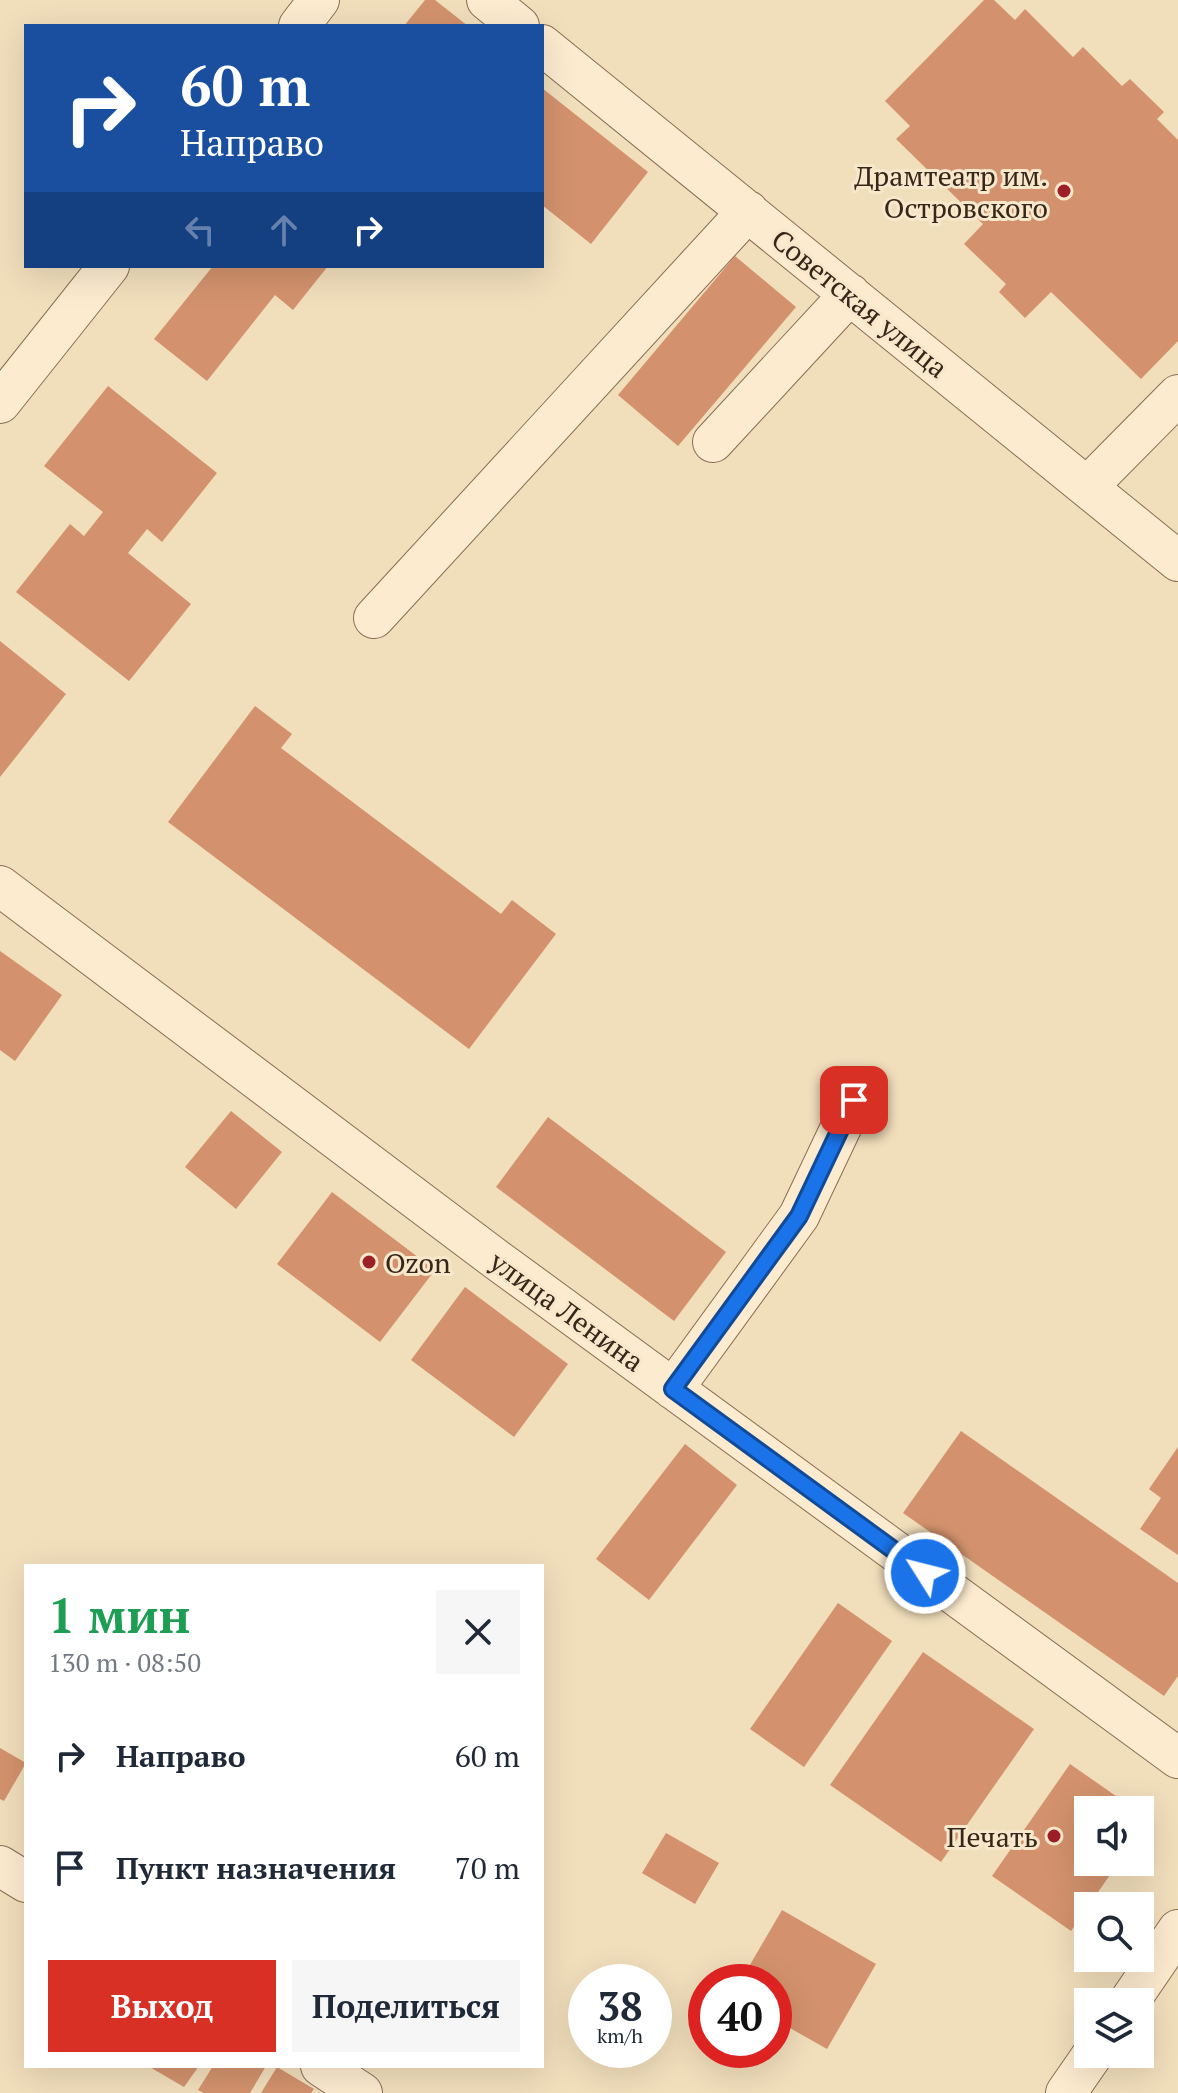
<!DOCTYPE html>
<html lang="ru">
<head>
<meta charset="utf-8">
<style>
  :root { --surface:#fff; --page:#f6f6f7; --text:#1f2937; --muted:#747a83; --accent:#d93025 }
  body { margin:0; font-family:"PT Serif",serif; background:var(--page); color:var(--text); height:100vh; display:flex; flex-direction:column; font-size:30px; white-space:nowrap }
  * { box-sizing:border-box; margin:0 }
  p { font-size:26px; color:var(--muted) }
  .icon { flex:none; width:44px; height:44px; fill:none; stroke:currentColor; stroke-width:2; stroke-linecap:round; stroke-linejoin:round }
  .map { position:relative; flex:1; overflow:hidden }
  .panel { position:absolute; left:24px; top:1564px; width:520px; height:504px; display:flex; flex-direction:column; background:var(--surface); border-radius:0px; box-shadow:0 8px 32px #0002 }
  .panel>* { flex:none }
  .guide { position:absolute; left:24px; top:24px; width:520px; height:244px; border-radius:0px; box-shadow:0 8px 32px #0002; background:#1a4fa0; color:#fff; overflow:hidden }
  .fabs { position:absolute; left:1074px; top:1796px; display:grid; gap:16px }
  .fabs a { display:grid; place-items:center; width:80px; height:80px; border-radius:0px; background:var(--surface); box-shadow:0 8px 32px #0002; font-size:40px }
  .speed { position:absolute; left:568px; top:1964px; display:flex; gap:16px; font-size:40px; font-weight:700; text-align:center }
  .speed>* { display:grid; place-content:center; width:104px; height:104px; border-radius:50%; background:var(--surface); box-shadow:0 8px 32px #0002; line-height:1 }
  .speed small { font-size:20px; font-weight:400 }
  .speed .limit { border:12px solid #d22; background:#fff; color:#111 }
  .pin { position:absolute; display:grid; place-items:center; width:68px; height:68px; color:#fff; margin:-34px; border-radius:16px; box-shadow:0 4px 12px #0006 }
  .me { position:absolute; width:88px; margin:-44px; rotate:306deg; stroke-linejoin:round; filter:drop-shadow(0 0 6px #0008) }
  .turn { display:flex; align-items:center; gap:28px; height:168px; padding:0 24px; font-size:36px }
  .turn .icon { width:104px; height:104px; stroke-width:2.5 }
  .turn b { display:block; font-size:56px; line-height:68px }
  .lanes { display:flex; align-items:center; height:76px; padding:0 24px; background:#0003; justify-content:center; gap:40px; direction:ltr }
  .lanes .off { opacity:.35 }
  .round { display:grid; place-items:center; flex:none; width:84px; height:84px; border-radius:0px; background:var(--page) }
  .summary { display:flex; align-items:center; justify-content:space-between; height:136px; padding:0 24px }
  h1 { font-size:48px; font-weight:700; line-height:60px; color:#1e9e55 }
  .action { display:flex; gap:16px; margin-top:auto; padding:16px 24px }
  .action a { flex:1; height:92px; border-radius:0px; background:var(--accent); color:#fff; font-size:32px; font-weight:700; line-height:92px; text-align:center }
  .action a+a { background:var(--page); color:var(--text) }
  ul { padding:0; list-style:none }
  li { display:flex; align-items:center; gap:24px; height:112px; padding:0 24px }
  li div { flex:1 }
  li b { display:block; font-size:30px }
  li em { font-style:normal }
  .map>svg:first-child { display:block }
  .building { fill:#d3926d }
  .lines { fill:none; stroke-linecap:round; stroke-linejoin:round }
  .minor-casing { stroke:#8a6d54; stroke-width:42 }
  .minor { stroke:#fcebcf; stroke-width:40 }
  .route-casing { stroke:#114b97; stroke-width:20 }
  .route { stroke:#1a73e8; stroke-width:14 }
  .poi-dot { fill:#9d1f27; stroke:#f8e8cb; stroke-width:3 }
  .labels { text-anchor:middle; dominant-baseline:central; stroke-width:6; stroke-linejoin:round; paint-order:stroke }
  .poi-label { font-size:28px; fill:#37261a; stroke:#f8e8cb; text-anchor:end }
  .street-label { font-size:28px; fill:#37261a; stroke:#f8e8cb }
</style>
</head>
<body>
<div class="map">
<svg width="1178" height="2093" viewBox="0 0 1178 2093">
  <rect width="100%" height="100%" fill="#f1debb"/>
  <!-- building -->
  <path class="building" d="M425,0H435L468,26H404Z
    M984,0H994L1015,20L1025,9L1073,57L1083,47L1122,86L1130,79L1164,112L1157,119L1178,140V341L1141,379L1051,292L1025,318L999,292L1006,284L964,244L983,224L896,139L910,126L885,101Z
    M542,88L648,172L591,244L542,205Z
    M735,256L796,307L678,446L618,395Z
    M213,266H328L293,310L275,295L207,381L154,339Z
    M108,386L217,473L162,542L147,529L128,553L191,604L129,681L16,592L70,524L84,536L103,512L44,466Z
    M0,641L66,694L0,777Z
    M255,706L292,734L281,748L501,914L512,900L556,934L469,1049L168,822Z
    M0,951L62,995L15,1061L0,1050Z
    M231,1111L282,1152L236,1209L185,1167Z
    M548,1117L726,1252L674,1321L496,1187Z
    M332,1192L435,1270L380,1342L277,1264Z
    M465,1287L568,1364L514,1437L411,1360Z
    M961,1431L1178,1583V1676L1164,1696L903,1513Z
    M685,1444L737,1485L649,1600L596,1559Z
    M1178,1447V1555L1140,1529L1161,1498L1149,1489Z
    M838,1603L892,1641L804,1767L750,1729Z
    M923,1652L1034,1729L941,1862L830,1785Z
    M0,1748L26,1763L4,1801L0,1799Z
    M1070,1764L1136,1810H1088V1862H1119L1071,1931L992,1876Z
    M666,1833L719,1863L695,1904L642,1873Z
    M782,1910L876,1964L827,2049L774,2019V1982H740Z
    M148,2066H199L184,2087Z
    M213,2066H266L250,2093H204L198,2090Z
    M277,2067L314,2089L311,2093H261Z"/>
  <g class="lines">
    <defs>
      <path id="minor" d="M487,0L519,26
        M299,26L319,0
        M542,45L1178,561
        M0,403L109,266
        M713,442L850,294
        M1087,487L1178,395
        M374,618L748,211
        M0,886L493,1257L1178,1758
        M673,1389L799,1216L854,1100
        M0,1866L26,1882
        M1129,2002L1178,1930
        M321,2066L362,2093
        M1066,2093L1093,2054"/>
    </defs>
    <!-- minor casing -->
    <use href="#minor" class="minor-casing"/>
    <!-- minor -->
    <use href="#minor" class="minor"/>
  </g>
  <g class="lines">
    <defs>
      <path id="route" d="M854,1100L799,1216L673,1389L925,1573"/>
    </defs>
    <!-- route casing -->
    <use href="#route" class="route-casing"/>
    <!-- route -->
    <use href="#route" class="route"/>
  </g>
  <!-- markers -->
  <g class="poi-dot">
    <circle cx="1064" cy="191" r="8"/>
    <circle cx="369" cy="1262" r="8"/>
    <circle cx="1054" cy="1836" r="8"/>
  </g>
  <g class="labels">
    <!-- poi labels -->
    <g class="poi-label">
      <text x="1048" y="175">Драмтеатр им.<tspan x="1048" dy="32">Островского</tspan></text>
      <text x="385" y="1262" text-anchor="start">Ozon</text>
      <text x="1038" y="1836">Печать</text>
    </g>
    <!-- street labels -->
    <g class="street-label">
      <text transform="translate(860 303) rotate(39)">Советская улица</text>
      <text transform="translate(567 1311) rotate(36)">улица Ленина</text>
    </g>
  </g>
</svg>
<div class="fabs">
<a><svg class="icon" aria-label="sound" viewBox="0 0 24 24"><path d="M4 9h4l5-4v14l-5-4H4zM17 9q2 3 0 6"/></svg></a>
<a><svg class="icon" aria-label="search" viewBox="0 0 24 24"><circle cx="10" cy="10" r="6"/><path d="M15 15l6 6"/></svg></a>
<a><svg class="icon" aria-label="layers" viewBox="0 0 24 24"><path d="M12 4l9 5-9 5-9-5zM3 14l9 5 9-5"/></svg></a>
</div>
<div class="speed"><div>38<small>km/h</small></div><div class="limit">40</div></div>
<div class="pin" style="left:854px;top:1100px;background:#d93025"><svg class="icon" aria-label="arrive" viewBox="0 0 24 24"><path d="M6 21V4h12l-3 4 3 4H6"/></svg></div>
<svg class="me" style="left:925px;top:1573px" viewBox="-20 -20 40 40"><circle r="17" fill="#1a73e8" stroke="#fff" stroke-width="3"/><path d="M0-11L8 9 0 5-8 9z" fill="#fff"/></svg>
<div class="guide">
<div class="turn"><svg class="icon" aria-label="right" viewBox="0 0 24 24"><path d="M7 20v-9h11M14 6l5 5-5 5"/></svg><div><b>60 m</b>Направо</div></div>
<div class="lanes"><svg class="icon off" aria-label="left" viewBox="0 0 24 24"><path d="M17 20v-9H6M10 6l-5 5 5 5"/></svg><svg class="icon off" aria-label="ahead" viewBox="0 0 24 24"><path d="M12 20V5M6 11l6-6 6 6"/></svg><svg class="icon" aria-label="right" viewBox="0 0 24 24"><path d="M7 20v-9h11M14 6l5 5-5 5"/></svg></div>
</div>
<section class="panel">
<div class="summary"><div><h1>1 мин</h1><p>130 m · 08:50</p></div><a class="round"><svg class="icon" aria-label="close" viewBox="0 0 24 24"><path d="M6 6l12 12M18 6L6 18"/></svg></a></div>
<ul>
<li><svg class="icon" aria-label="right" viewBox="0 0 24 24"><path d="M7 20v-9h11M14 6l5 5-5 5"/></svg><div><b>Направо</b></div><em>60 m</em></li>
<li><svg class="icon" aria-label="arrive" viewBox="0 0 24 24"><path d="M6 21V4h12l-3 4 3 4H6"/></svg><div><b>Пункт назначения</b></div><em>70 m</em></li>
</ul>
<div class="action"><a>Выход</a><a>Поделиться</a></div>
</section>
</div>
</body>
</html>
